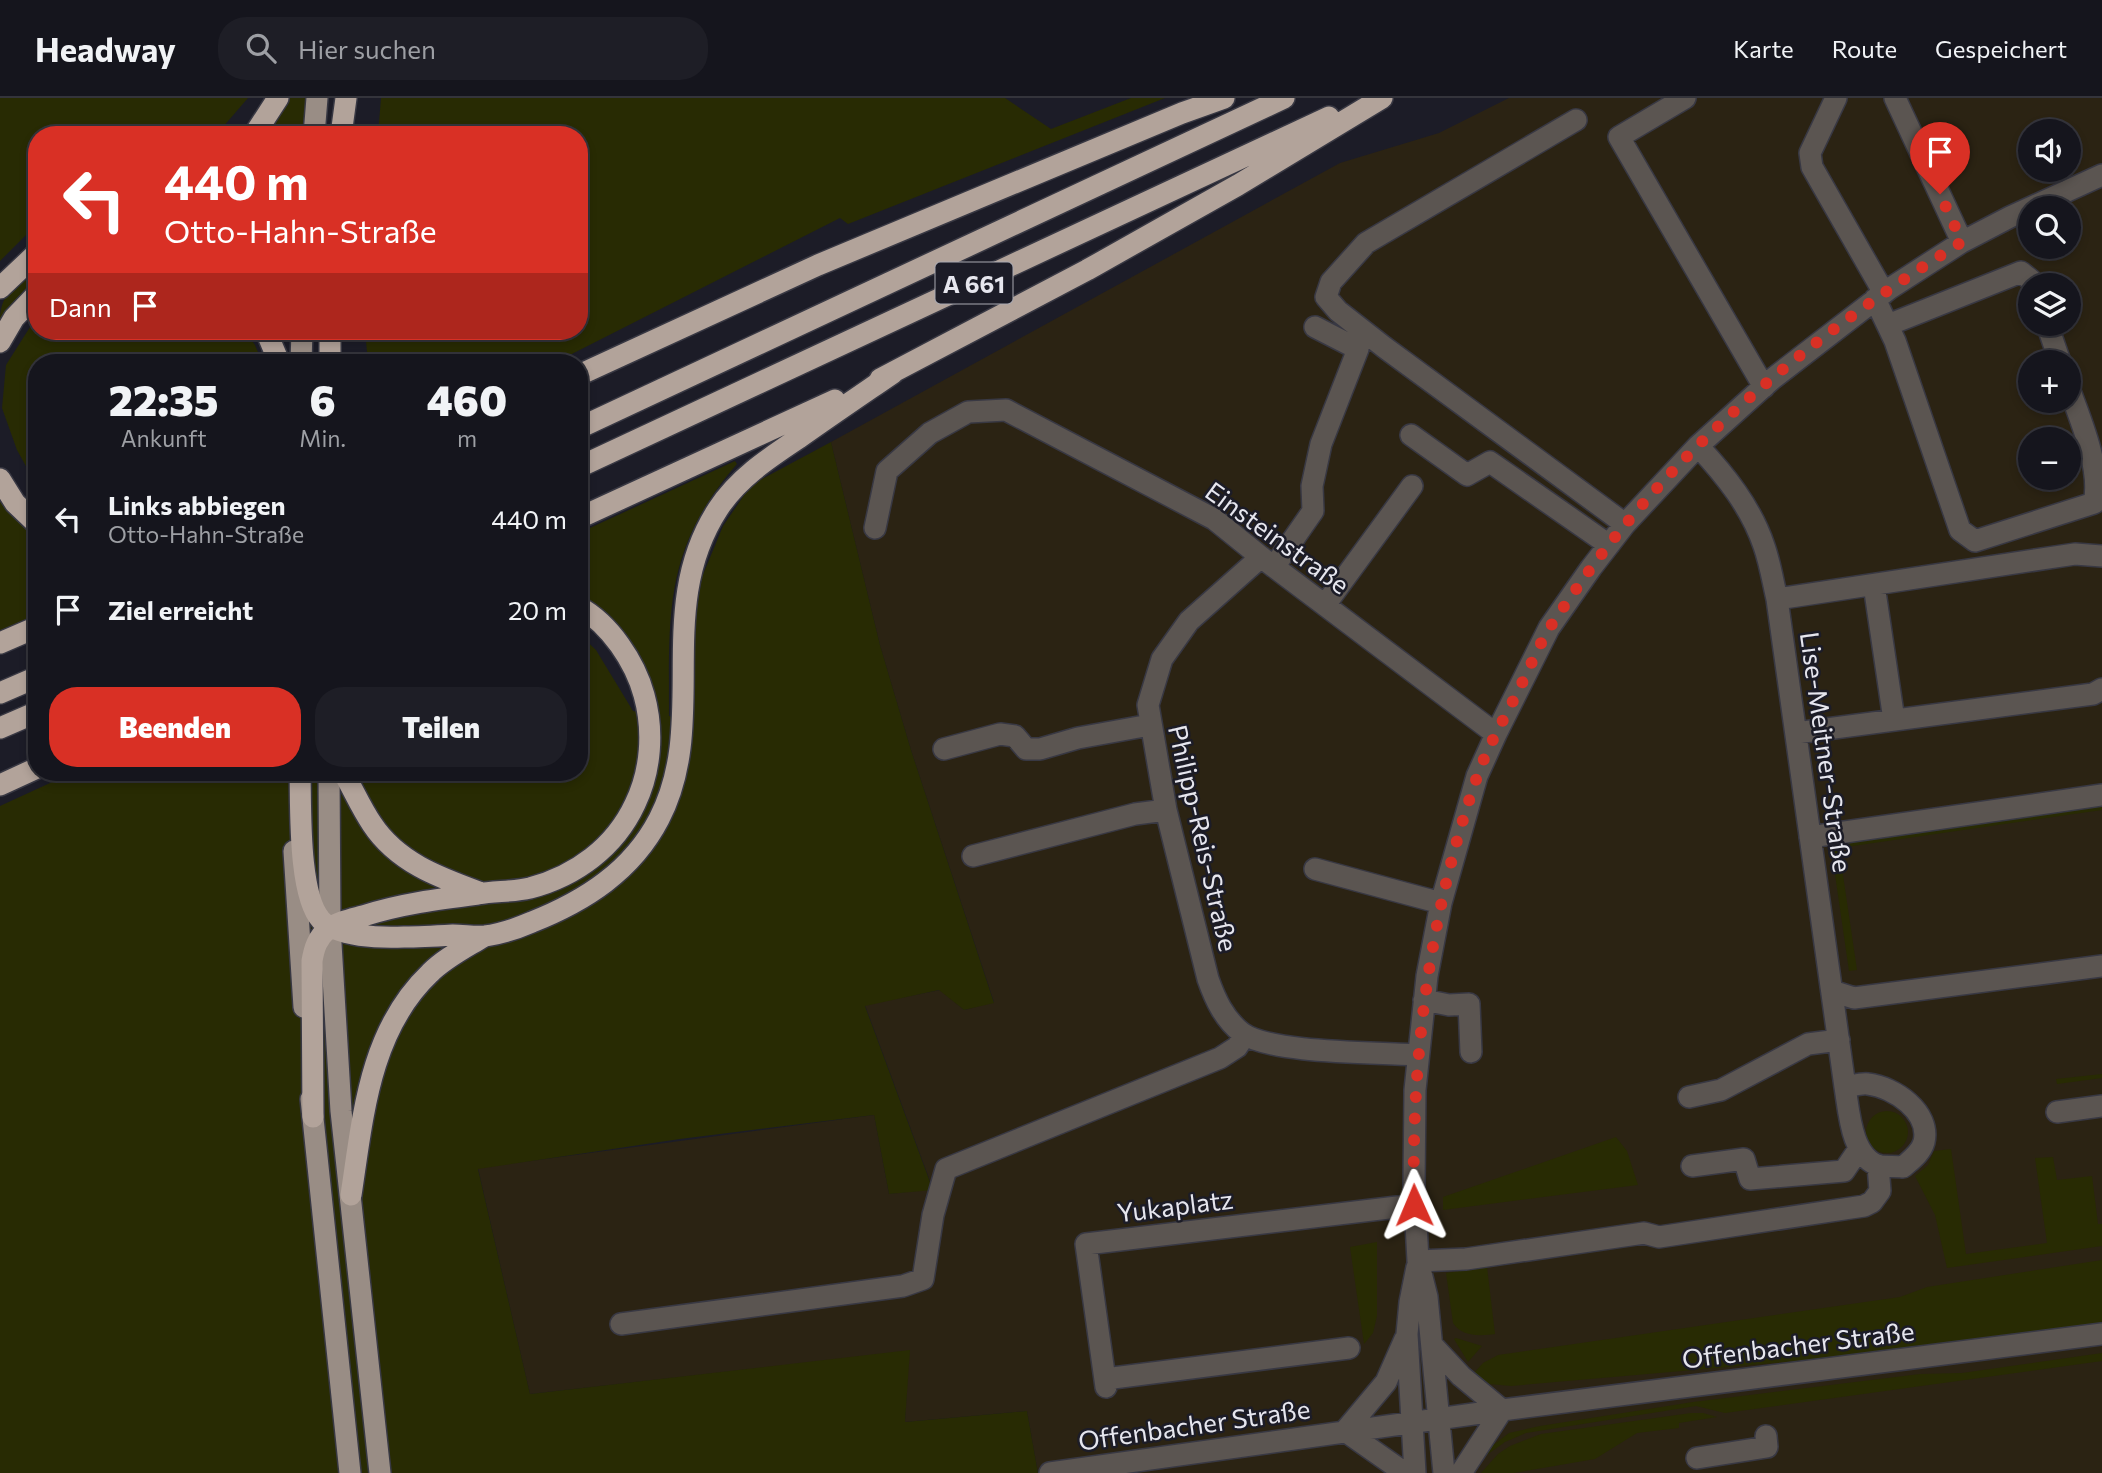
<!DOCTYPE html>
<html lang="de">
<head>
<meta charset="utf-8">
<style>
  :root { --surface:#15151d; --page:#1e1e26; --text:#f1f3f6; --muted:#9d9fa4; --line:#34343b; --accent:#d93025 }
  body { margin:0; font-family:Commissioner,sans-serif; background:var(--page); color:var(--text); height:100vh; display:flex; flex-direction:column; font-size:26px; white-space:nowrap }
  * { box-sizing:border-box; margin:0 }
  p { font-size:23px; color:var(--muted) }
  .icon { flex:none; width:38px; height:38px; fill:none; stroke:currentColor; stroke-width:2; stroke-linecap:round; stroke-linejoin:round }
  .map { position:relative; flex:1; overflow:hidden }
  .side { position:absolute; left:28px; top:256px; width:560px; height:427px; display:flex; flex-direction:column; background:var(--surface); border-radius:28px; box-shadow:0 4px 10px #0003,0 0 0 2px var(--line) }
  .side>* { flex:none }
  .hud { position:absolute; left:28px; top:28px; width:560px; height:214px; border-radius:28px; box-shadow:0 4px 10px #0003,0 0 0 2px var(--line); background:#d93025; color:#fff; overflow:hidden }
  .tools { position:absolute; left:2018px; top:21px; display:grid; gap:14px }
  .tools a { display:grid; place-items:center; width:63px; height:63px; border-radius:50%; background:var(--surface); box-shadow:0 4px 10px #0003,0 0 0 2px var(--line); font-size:35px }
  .pin { position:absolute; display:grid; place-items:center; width:60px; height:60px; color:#fff; margin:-72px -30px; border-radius:50% 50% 50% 0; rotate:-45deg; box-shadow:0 0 7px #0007 }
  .pin .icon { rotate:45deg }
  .me { position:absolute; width:77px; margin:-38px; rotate:359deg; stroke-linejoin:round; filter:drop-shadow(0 0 5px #0008) }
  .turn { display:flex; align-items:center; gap:24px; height:147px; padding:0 21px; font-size:32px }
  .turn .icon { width:91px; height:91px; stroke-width:2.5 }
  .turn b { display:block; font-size:49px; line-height:60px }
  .then { display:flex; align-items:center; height:66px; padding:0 21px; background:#0003; gap:14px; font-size:26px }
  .eta { display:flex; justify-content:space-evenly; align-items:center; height:119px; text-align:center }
  .eta b { font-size:42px; font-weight:800; line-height:49px }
  .action { display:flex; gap:14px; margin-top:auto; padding:14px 21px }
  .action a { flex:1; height:80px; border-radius:28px; background:var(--accent); color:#fff; font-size:28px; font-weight:800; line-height:80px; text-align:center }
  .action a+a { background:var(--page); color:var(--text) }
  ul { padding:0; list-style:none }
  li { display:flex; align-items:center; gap:21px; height:91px; padding:0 21px }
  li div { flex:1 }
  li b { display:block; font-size:26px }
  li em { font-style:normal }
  header { display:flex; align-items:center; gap:42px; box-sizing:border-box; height:98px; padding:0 35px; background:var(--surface); border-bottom:2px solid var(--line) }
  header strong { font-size:33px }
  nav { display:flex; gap:38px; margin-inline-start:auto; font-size:24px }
  .search { width:490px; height:63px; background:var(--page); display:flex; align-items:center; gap:18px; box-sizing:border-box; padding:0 24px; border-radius:28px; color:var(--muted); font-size:26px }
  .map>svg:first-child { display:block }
  .commercial { fill:#2b2313; fill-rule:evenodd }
  .green { fill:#282b03 }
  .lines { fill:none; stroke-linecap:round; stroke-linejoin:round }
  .minor-casing { stroke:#383843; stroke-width:24 }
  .major-casing { stroke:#383843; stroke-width:24 }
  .highway-casing { stroke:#383843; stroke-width:24 }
  .minor { stroke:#5b5551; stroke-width:21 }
  .major { stroke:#998d85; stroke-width:21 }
  .highway { stroke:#b2a39a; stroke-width:21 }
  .route { stroke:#d93025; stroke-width:12; stroke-dasharray:0 21.6 }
  .labels { text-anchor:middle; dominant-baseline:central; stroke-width:5; stroke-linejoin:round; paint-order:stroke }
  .shield { fill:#1c1c27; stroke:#a9a9b2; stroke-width:2 }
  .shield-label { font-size:24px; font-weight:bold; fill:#e6e6ee }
  .street-label { font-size:26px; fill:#e6e6ee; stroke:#1c1c27 }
</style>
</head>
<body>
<header>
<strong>Headway</strong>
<div class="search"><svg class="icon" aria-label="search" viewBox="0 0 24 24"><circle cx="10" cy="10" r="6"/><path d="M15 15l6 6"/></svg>Hier suchen</div>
<nav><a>Karte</a><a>Route</a><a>Gespeichert</a></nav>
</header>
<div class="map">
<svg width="2102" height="1375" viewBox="0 0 2102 1375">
  <rect width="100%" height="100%" fill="#1c1c27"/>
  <!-- commercial -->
  <path class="commercial" d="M1509,0H2102V1375H1038L1027,1313L905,1324L909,1253L530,1296L478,1070L874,1017L889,1096L933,1091L865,907L940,892L964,912L994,904L911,652L880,547L831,344L1340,65L1439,35ZM2030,33H2068V72H2030ZM2030,110H2068V149H2030ZM2030,187H2068V226H2030ZM2030,264H2068V303H2030ZM2030,341H2068V380H2030Z"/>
  <!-- green -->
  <path class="green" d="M0,0H248L216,37H37V126L0,163Z
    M289,0H306L302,37H262Z
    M381,0H1005L1051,31L1131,0H1165L848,126L840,120L556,264H368L365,233H579V37H378Z
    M37,167V183L6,212L0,222C0,195 18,184 37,167Z
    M37,218V233H245L255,247L262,264H37V388L17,352L2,310L6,267Z
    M831,344L880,547L911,652L994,905L964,912L939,892L865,908L933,1092L889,1096L874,1017L680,1041L478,1071L530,1296L910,1252L905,1324L1027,1313L1038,1375H0V708L74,674H579V536L596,552L633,613L654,617L579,501V435L735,363L737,366C664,450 669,514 669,618L688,621L691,548L702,479L723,428L751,387Z
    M0,401L21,425L37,438V519L0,535Z
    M2102,703V712L1839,750L1857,872L1849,873L1830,742Z
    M2102,976V980L2057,986L2056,981Z
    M1866 1034a21 21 0 1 1 42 0a21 21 0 1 1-42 0Z
    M1616,1039L1627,1053L1638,1087L1443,1112V1099Z
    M1951,1051L1966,1156L2047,1145L2035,1060L2053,1059L2057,1082L2092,1078L2098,1126H2102V1148L1947,1170L1935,1117L1915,1078L1928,1067L1934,1053Z
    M1377,1144V1218L1373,1235L1364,1246L1350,1149Z
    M2102,1162V1226L1853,1258L1511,1288L1489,1286L1473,1276L1483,1265L1498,1257L1900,1199L1927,1189Z
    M1487,1169L1495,1236C1480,1238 1462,1239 1453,1225L1446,1175Z
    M1456,1240L1482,1248L1468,1264L1454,1241Z
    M2102,1255V1263L1725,1315L1696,1308L1526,1335L1505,1344L1481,1361L1488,1351L1509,1335L1540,1328L1693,1304L1920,1276L1962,1275Z
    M1691,1315H1703L1717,1319L1679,1325V1330L1637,1335L1595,1361L1514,1375H1481L1498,1356L1510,1348L1541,1336Z"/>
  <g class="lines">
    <defs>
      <path id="minor" d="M1685,0L1619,39L1764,289
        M1836,0L1810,55L1812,69L1884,195
        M1895,0L1962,144
        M1576,22L1366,145L1331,184L1326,199L1338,213L1384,249L1625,426
        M1875,201L1895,243L1960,432L1975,443L2094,405C2102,372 2080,320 2068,288
        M2047,226L2060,264
        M1888,227L2021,174L2031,182L2033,187
        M1411,337L1467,377L1490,364L1609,447
        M1698,348C1725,377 1751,409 1764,448C1770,465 1773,484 1777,501L1845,989C1849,1013 1851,1060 1880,1068C1887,1069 1896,1068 1903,1069C1911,1062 1921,1055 1924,1044C1931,1014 1894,989 1868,986C1861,985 1852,988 1845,989
        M875,430L887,373L930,335L968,314L1006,312L1214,421L1261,459L1496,636
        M1261,459L1189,523L1162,561L1148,607L1166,712L1208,881C1215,901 1224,921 1242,935C1271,956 1379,954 1418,957
        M1274,469L1313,413L1312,388L1321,346L1358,251L1315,229
        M1874,487L1894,622
        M1777,501L2075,456L2102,458
        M1325,507L1412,388
        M1796,635L2093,596L2102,591
        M944,651L1000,636L1015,638L1026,651H1040L1078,640L1150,627
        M1810,739L2102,697
        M973,758L1135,716L1166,712
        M1315,771L1441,805
        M1832,893L1854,900L2102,868
        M1424,902L1449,907L1469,906L1471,954
        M1689,999L1721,992L1808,946L1839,942
        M2057,1014L2102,1008
        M1692,1068L1744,1061L1750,1081L1844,1073L1859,1051
        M1418,1163L1466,1161L1644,1135L1659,1139L1864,1108L1872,1104L1880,1093L1878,1067
        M621,1226L903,1188L923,1181L933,1117L946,1071L1220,960L1237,949L1245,937
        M1433,1248L1461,1278L1502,1312
        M1105,1281L1349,1250
        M1106,1289L1086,1146L1414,1107
        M1345,1333L1386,1284L1405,1241
        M1345,1333L1405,1375
        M1697,1360L1767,1349L1766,1338
        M1050,1375L1502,1312L2102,1236
        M1415,1375L1407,1236L1410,1204L1417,1169
        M1444,1375L1427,1199L1418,1163L1414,1087L1415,992L1427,878L1441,805L1477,678L1496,636L1549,530L1591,470L1625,426L1698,348L1771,282L1889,191L1962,144L2010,119L2102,77
        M1461,1375L1502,1312"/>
      <path id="major" d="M314,37L317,0
        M301,264L302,233
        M329,674L330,829L341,1013L380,1375
        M294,753L304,909
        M311,1001L350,1375"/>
      <path id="highway" d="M254,37L278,0
        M341,37L346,0
        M0,190L37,155
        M266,233L279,264
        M330,233V264
        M0,244L14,220L37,196
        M579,277L818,167L1182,15L1224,0
        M880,281L1087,172L1238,87L1382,0
        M579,330L1284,0
        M579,369L1329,19
        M0,381L15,405L37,426
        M579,420L835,302
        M0,545L37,529
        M0,595L37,579
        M0,630L37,614
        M300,674C301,709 298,797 321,822C337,839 381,840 404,839C420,839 437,838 453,837C464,837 475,839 485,838C501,836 518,830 532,824C585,803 632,773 659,721C710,623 653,511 718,411C738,380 769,360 799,340C830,318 861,297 893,275
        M343,674C353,691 361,710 372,726C397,764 438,779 479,794
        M0,687L37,670
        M313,1019L312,863C314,851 317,840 328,831C337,824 352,821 363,818C400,806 439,801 478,796C495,793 513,794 530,790C576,778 615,749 635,706C651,673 654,633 644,597C635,564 610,526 579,509
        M351,1097C363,1019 369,933 430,875C445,860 465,850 483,839"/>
    </defs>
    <!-- minor casing -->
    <use href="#minor" class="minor-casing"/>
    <!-- major casing -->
    <use href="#major" class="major-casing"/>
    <!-- highway casing -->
    <use href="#highway" class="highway-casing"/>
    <!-- minor -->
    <use href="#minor" class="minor"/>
    <!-- major -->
    <use href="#major" class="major"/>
    <!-- highway -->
    <use href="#highway" class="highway"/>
  </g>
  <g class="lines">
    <!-- route -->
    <path class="route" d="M1414,1107C1411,962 1429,816 1477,679C1488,647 1506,618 1520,589C1530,569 1538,549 1549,531C1558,516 1569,502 1579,487C1678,346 1817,234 1962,144L1940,96"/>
  </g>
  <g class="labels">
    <!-- shield labels -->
    <rect class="shield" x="935.5" y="164.5" width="77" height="41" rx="5"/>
    <g class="shield-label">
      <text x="974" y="185">A 661</text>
    </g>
    <!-- street labels -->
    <g class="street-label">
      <text transform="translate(1278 439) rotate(36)">Einsteinstraße</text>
      <text transform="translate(1827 654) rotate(82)">Lise-Meitner-Straße</text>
      <text transform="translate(1204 740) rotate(77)">Philipp-Reis-Straße</text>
      <text transform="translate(1175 1107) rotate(-7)">Yukaplatz</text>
      <text transform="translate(1798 1246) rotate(-7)">Offenbacher Straße</text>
      <text transform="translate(1194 1326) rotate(-8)">Offenbacher Straße</text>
    </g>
  </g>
</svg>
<div class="tools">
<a><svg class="icon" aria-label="sound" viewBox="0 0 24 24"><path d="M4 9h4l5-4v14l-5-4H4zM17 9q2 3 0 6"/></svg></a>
<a><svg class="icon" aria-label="search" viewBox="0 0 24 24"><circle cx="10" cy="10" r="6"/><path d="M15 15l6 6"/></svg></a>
<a><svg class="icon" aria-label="layers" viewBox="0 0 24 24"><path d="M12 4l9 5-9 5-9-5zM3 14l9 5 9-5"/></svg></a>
<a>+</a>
<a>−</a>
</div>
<div class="pin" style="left:1940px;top:96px;background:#d93025"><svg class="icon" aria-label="arrive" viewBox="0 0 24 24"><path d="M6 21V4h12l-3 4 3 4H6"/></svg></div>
<svg class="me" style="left:1414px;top:1107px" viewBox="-20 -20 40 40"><path d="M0-17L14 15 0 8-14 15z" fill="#d93025" stroke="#fff" stroke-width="4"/></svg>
<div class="hud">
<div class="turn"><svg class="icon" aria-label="left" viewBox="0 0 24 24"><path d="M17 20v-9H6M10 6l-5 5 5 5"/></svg><div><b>440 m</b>Otto-Hahn-Straße</div></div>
<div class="then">Dann<svg class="icon" aria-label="arrive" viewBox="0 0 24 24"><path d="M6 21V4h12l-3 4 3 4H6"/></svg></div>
</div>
<section class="side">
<div class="eta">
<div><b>22:35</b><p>Ankunft</p></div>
<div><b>6</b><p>Min.</p></div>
<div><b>460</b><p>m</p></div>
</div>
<ul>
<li><svg class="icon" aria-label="left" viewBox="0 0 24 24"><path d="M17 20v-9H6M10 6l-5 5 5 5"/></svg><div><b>Links abbiegen</b><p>Otto-Hahn-Straße</p></div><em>440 m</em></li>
<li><svg class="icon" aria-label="arrive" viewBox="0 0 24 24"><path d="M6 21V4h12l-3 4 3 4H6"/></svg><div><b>Ziel erreicht</b></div><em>20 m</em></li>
</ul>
<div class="action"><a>Beenden</a><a>Teilen</a></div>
</section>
</div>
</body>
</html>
